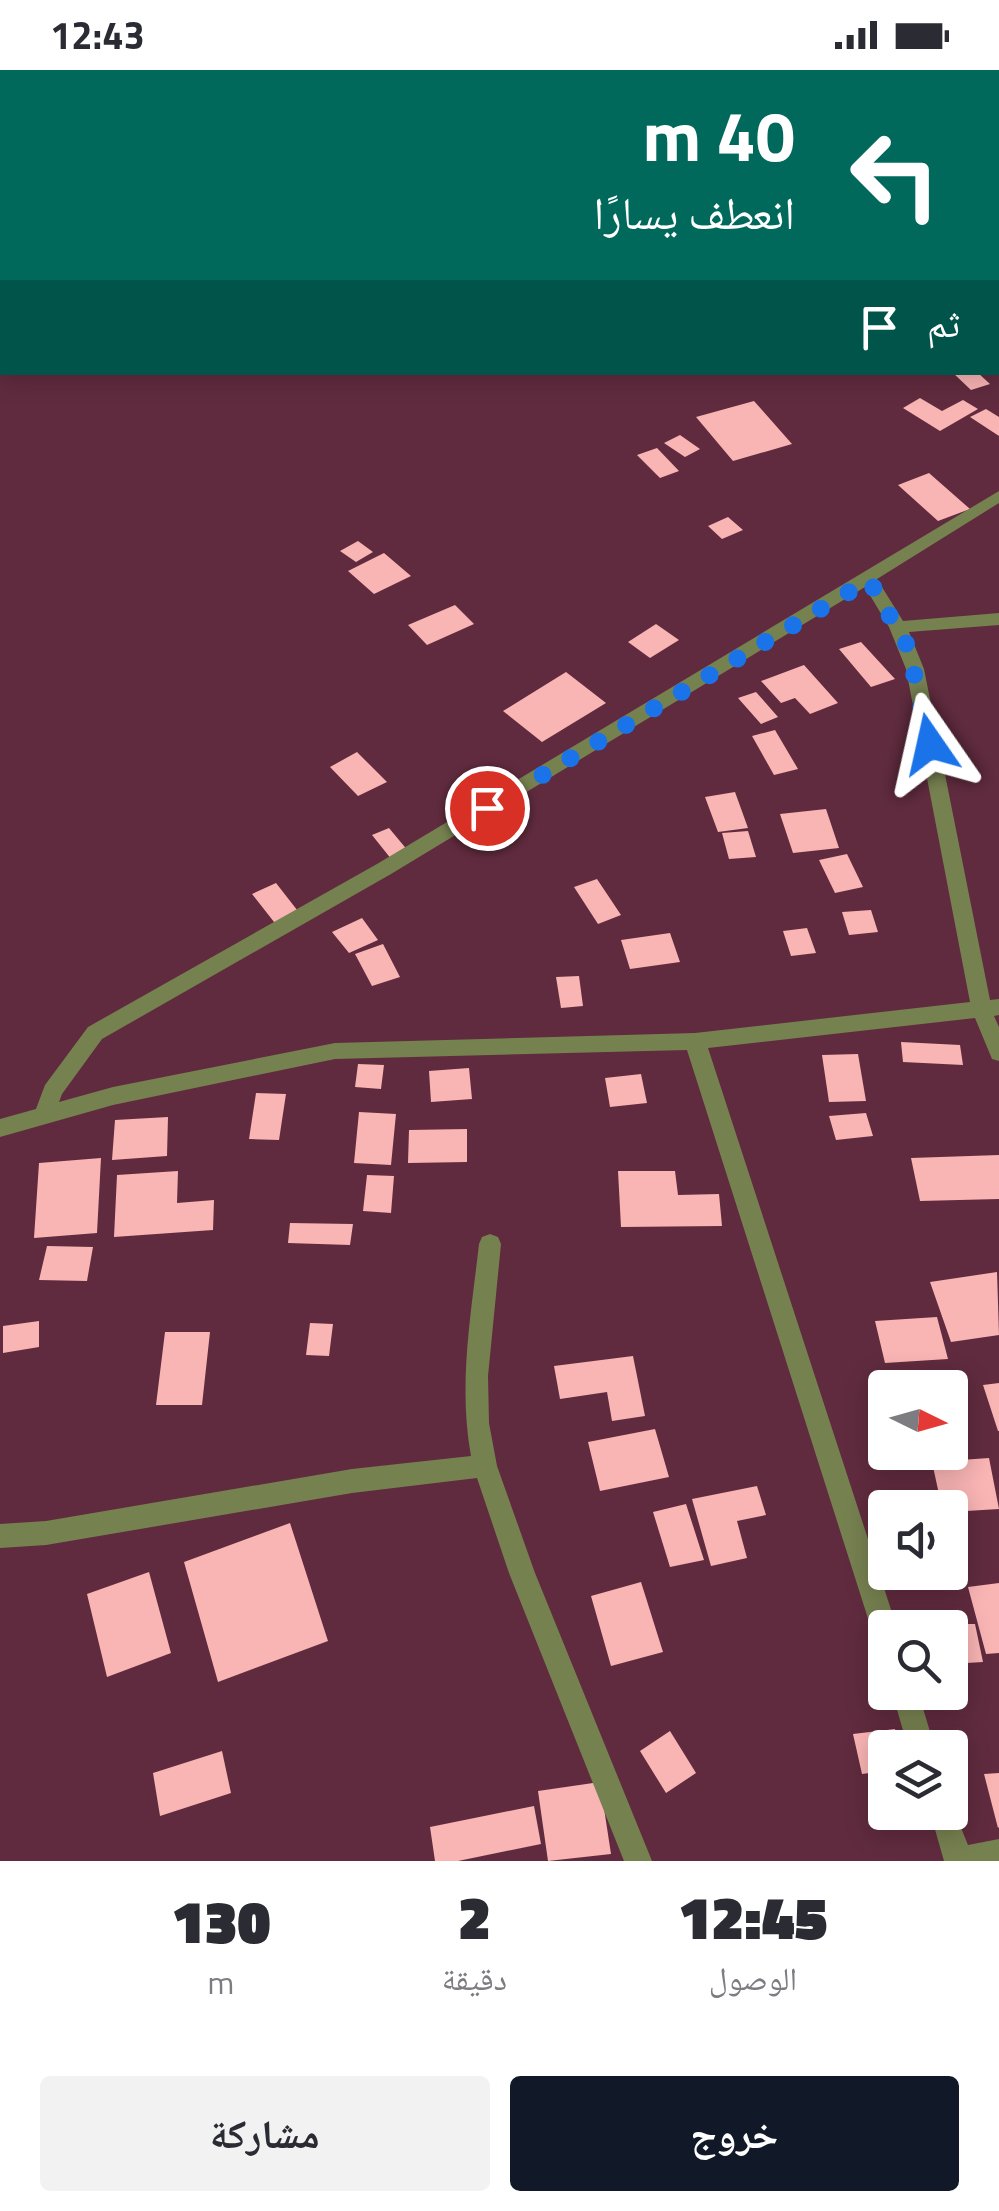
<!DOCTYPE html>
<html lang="ar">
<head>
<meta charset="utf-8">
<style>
  :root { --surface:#fff; --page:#f2f2f3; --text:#2b2b33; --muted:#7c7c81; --accent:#111827 }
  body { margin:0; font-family:"Titillium Web","Noto Naskh Arabic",sans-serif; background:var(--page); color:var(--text); direction:rtl; height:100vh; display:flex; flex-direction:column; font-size:38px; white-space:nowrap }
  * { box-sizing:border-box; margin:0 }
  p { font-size:32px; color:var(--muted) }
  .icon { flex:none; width:55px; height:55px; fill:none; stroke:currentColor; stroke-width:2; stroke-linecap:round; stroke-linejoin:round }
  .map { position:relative; height:1791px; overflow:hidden; direction:ltr }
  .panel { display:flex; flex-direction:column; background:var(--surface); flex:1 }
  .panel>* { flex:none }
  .banner { position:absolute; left:0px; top:0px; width:1000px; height:305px; box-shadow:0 5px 25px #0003; direction:rtl; background:#00695c; color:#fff; overflow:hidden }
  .needle { width:65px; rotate:95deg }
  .tools { position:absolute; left:868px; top:1300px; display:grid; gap:20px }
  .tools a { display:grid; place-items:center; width:100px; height:100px; border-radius:10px; background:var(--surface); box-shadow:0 5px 25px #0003; font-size:50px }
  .pin { position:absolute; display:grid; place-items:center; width:85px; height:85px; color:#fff; margin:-42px; border:5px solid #fff; border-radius:50%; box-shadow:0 2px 10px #0007 }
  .me { position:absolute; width:110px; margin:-55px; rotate:349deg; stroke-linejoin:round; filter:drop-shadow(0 0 8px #0008) }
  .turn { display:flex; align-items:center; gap:35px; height:210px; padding:0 40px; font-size:45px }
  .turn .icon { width:130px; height:130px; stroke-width:2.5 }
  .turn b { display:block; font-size:70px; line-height:85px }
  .then { display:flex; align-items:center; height:95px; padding:0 40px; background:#0003; gap:20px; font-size:38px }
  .eta { display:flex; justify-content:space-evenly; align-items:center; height:170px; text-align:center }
  .eta b { font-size:60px; font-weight:800; line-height:70px }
  .primary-button { display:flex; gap:20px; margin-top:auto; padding:20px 40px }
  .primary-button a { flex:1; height:115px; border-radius:10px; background:var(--accent); color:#fff; font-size:40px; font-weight:800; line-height:115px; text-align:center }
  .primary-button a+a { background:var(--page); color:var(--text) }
  .status { display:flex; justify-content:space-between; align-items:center; height:70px; padding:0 50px; background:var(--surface); direction:ltr }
  .status svg { height:28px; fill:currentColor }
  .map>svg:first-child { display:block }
  .building { fill:#f9b4b4 }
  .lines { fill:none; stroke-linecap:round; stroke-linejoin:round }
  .minor { fill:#768150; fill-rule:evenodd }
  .route { stroke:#1a73e8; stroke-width:18; stroke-dasharray:0 32.4 }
</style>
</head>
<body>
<div class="status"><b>12:43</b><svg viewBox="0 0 49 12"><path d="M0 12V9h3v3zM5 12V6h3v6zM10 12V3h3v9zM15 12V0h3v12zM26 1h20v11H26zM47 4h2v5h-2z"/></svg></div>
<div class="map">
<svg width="999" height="1791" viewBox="0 0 999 1791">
  <rect width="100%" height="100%" fill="#602b3e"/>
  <!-- building -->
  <path class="building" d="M952,302H977L990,314L971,320Z
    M920,328L942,341L963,330L978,339L940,361L903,338Z
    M754,331L792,374L733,391L696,347Z
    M986,339L999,347V366L970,347Z
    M680,365L700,379L685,387L664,373Z
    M657,378L679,401L660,408L637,385Z
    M929,403L970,439L938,451L898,415Z
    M728,447L743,460L722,469L708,456Z
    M358,471L373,482L356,492L340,481Z
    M384,483L411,506L374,524L348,501Z
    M455,535L474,554L427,575L408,555Z
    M656,554L679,570L650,588L628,572Z
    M861,572L895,609L871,617L839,579Z
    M804,595L838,633L810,644L795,628L781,633L761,611Z
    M566,602L606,633L542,672L503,641Z
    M756,622L778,647L761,654L738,628Z
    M775,660L798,699L774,705L752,666Z
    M357,682L387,712L358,726L330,697Z
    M735,722L748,758L718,762L705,727Z
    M826,739L839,778L793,783L780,744Z
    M389,758L409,782L392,790L372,765Z
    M748,761L756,787L729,789L722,763Z
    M847,784L863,817L835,823L819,790Z
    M597,809L621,845L598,854L574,817Z
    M276,813L301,845L278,857L252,824Z
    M871,840L878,862L849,865L842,842Z
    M362,848L378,870L349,883L332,862Z
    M807,858L816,883L791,886L783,861Z
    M670,863L680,892L630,899L621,870Z
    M383,874L400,907L372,916L355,884Z
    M579,906L583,936L561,938L556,907Z
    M901,972L960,975L963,995L903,992Z
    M858,984L866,1031L829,1032L822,985Z
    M358,994L384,995L381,1019L355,1017Z
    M469,998L472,1029L431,1032L429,1001Z
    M641,1004L647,1033L610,1037L605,1008Z
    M256,1023L286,1024L279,1070L249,1069Z
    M359,1042L396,1044L391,1095L354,1093Z
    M866,1043L873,1066L836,1070L829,1046Z
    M168,1047L167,1086L112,1090L115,1050Z
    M467,1059V1092L408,1093L409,1060Z
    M999,1085V1129L920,1131L911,1088Z
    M101,1088L97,1163L34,1168L39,1093Z
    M178,1101L177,1133L214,1130L213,1160L114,1167L117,1105Z
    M618,1101H675L678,1125L719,1124L722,1156L621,1157Z
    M367,1105L394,1106L391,1143L363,1141Z
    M290,1153L353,1154L350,1175L288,1173Z
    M47,1176L93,1177L87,1211L39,1210Z
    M997,1202L999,1265L951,1272L930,1212Z
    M937,1247L948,1289L885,1293L875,1251Z
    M39,1251V1277L3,1283V1256Z
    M310,1253L333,1254L329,1286L306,1285Z
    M165,1262H210L202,1335H156Z
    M633,1286L645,1346L612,1351L607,1322L560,1329L554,1296Z
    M999,1313V1361H998L983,1315Z
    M655,1359L669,1407L600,1421L588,1372Z
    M989,1388L999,1439L950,1442V1438H942L932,1392Z
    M757,1416L766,1445L737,1451L747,1488L711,1496L692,1429Z
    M686,1434L704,1490L670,1497L653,1442Z
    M290,1453L328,1571L218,1612L184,1492Z
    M149,1502L171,1583L107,1607L87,1524Z
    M641,1512L663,1582L611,1596L591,1526Z
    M999,1513V1583L986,1584L968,1517Z
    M950,1554H975L983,1592L950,1594Z
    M895,1659L899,1678H885V1701L862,1704L853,1664Z
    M670,1661L696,1703L666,1723L640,1681Z
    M222,1681L231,1723L160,1746L153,1703Z
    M999,1703V1757L998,1758L984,1704Z
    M600,1712L611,1784L548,1791L538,1721Z
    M534,1736L541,1774L458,1791H435L430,1757Z"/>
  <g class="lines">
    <!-- minor -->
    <path class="minor" d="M999,421V433L877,509L903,551L999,543V555L909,562L924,599L990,930L999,929V945L994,946L999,957V991L992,989L975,948L708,978L897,1558H885V1574L876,1570L872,1561L687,980L335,989L113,1035L0,1067V1049L36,1039L45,1015L88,957L377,794ZM865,517L889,557L906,599L970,932L695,963L335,973L113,1017L59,1032L62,1024L102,969L391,804Z
      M490,1164L498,1167L501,1174L488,1306L489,1353L497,1396L535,1503L652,1791H624L509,1503L477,1408L352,1423L46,1475L0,1478V1454L46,1451L352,1399L471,1386C458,1315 471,1245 479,1174L482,1167Z
      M892,1622H918L935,1678H908Z
      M950,1731L968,1775L999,1769V1791H944L930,1742H950Z"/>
  </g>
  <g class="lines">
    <!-- route -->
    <path class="route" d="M487,738L869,510L908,577L930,674"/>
  </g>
</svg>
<div class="tools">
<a><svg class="needle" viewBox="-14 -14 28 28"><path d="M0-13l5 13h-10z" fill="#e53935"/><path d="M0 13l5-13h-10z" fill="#7c7c81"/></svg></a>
<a><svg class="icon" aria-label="sound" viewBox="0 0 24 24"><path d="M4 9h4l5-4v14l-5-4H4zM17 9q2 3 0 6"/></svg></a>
<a><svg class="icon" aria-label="search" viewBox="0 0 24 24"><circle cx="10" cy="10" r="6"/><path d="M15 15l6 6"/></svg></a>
<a><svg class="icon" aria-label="layers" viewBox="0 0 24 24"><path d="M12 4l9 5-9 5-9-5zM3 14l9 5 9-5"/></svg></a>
</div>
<div class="pin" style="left:487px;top:738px;background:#d93025"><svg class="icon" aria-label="arrive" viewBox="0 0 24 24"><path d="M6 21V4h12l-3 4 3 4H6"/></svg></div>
<svg class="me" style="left:930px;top:674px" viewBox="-20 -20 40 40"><path d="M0-17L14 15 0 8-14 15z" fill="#1a73e8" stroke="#fff" stroke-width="4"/></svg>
<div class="banner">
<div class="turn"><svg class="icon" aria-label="left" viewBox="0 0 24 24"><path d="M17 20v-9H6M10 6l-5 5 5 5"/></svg><div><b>40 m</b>انعطف يسارًا</div></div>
<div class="then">ثم<svg class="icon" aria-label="arrive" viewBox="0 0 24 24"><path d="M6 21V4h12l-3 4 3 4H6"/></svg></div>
</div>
</div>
<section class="panel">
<div class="eta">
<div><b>12:45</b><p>الوصول</p></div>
<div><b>2</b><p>دقيقة</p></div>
<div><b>130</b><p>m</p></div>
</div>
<div class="primary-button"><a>خروج</a><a>مشاركة</a></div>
</section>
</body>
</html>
